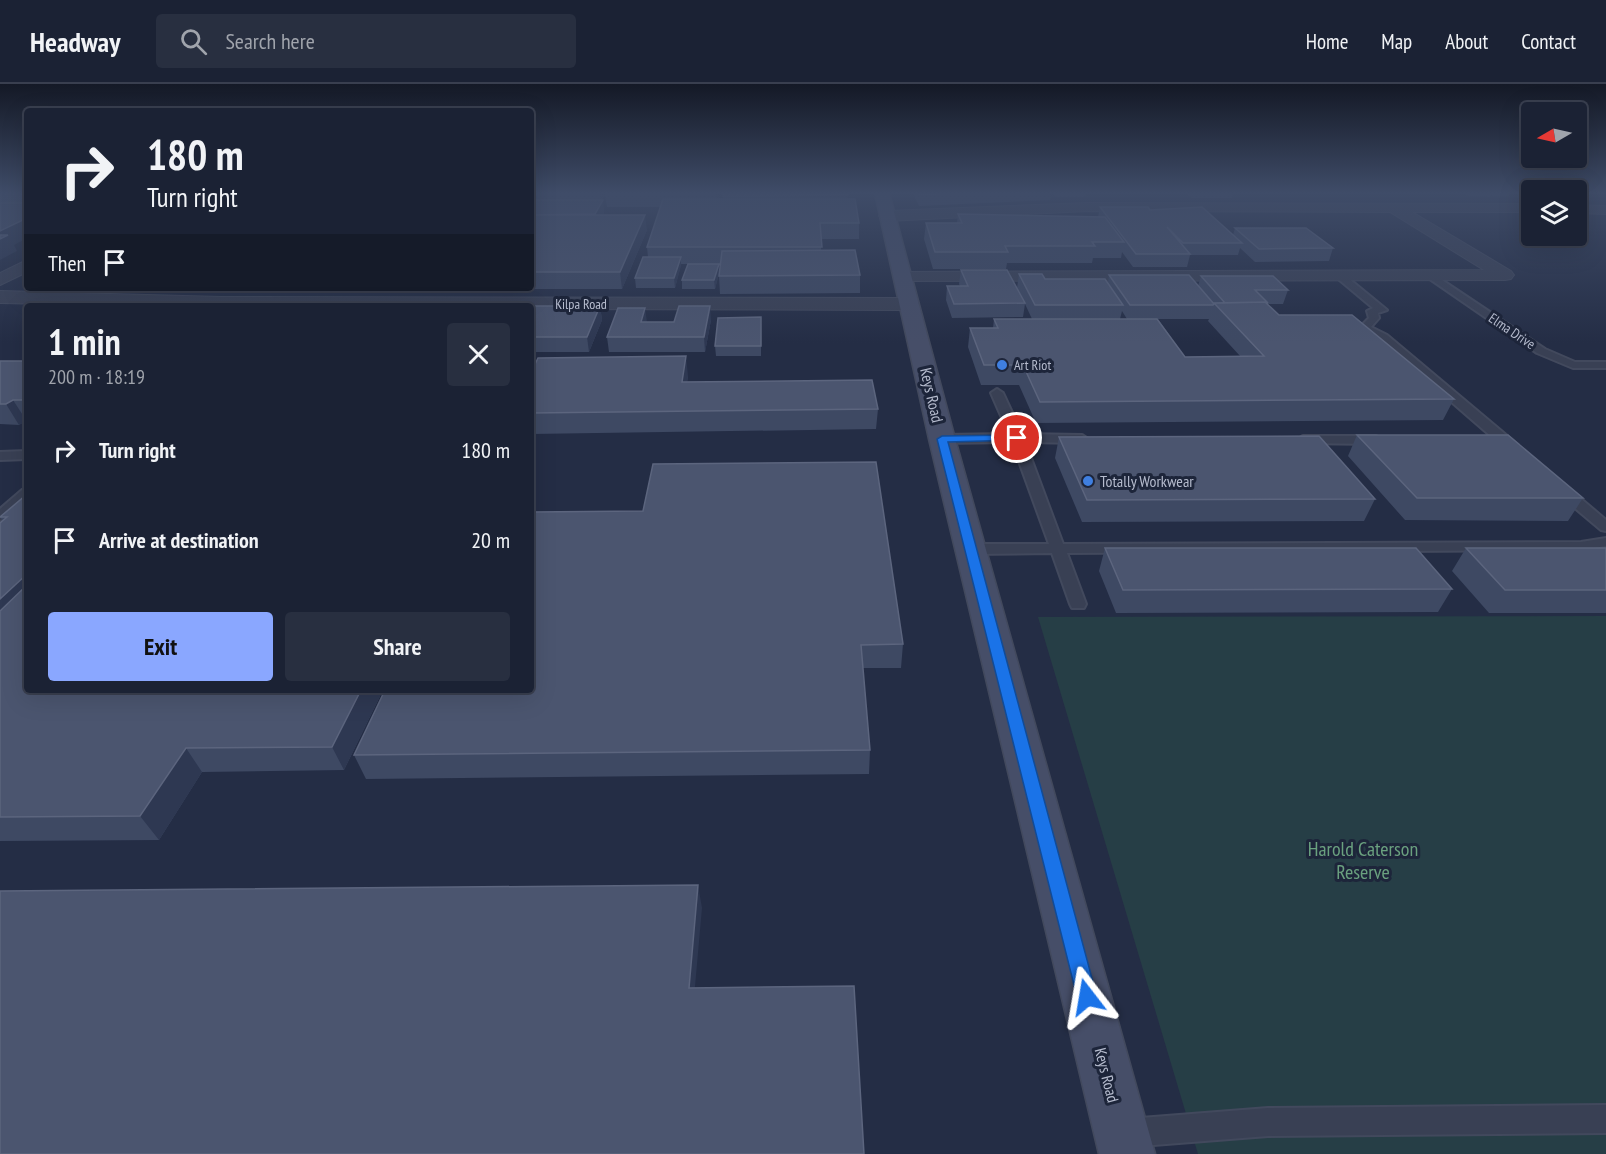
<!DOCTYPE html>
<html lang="en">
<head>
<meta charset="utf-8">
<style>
  :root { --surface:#1b2234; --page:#282f40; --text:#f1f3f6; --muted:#a0a4ac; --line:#393f4f; --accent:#8aa7ff }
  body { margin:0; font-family:"PT Sans Narrow",sans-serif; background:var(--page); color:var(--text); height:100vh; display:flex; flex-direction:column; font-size:22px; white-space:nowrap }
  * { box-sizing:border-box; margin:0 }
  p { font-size:20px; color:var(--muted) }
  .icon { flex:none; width:33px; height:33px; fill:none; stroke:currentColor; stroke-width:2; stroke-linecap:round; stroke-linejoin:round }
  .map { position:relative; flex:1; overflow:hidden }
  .drawer { position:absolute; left:24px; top:219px; width:510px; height:390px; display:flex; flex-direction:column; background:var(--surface); border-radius:6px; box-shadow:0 6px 24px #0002,0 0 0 2px var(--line) }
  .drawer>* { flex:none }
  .top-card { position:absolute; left:24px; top:24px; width:510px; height:183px; border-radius:6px; box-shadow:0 6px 24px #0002,0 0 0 2px var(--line); background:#1b2234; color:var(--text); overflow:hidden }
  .needle { width:39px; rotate:261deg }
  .tools { position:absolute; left:1521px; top:18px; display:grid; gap:12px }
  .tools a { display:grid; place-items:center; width:66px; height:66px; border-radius:6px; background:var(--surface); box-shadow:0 6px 24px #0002,0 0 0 2px var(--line); font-size:30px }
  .pin { position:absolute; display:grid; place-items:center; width:51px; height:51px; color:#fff; margin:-26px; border:3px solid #fff; border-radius:50%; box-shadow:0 2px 6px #0007 }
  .me { position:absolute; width:66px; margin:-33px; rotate:346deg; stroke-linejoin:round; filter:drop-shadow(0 0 4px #0008) }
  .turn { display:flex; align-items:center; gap:21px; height:126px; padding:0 24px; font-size:27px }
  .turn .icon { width:78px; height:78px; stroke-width:2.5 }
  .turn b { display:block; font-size:42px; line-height:51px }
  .then { display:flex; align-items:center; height:57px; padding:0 24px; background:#0003; gap:12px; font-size:22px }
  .round { display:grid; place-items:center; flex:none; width:63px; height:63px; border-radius:6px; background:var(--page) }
  .headline { display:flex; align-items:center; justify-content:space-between; height:102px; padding:0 24px }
  h1 { font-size:36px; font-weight:700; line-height:45px }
  .primary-button { display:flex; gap:12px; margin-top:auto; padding:12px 24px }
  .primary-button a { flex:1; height:69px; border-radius:6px; background:var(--accent); color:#111; font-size:24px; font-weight:700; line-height:69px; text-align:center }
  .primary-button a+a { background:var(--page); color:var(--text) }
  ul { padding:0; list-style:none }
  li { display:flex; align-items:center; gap:18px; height:90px; padding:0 24px }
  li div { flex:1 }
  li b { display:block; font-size:22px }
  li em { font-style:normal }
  header { display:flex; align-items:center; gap:36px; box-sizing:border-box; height:84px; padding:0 30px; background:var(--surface); border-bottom:2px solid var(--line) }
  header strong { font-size:28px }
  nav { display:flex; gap:33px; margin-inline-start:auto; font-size:21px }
  .search { width:420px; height:54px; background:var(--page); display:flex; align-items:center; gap:15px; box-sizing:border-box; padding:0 21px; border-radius:6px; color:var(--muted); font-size:22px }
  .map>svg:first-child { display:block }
  .green { fill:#263e46 }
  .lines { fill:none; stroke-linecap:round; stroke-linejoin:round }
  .lane-casing { stroke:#42495d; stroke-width:4 }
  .street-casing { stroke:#42495d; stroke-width:2 }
  .secondary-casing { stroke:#42495d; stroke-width:3 }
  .lane { fill:#394054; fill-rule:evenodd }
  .street { fill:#394054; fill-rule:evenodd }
  .secondary { fill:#464e68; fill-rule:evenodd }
  .wall { fill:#3e4963; fill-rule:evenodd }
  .shaded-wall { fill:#2e3852 }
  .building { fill:#4b556f; stroke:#5c657e; stroke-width:1.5 }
  .route { fill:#1a73e8; stroke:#114b97; stroke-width:1.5 }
  .shop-dot { fill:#3f7fe0; stroke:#1d253a; stroke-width:2 }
  .labels { text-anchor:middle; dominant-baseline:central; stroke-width:6; stroke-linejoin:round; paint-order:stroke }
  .far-street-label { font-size:14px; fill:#b6bcce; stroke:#1d253a }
  .far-poi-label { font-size:14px; fill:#b6bcce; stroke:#1d253a; text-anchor:start }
  .street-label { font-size:16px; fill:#b6bcce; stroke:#1d253a }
  .poi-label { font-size:16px; fill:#b6bcce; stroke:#1d253a; text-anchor:start }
  .near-park-label { font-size:20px; fill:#6aa17f; stroke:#1d253a }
</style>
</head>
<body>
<header>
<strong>Headway</strong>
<div class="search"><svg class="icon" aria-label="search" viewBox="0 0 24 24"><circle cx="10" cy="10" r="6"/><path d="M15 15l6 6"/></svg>Search here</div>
<nav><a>Home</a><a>Map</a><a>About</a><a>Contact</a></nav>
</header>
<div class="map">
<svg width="1606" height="1070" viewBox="0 0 1606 1070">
  <rect width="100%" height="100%" fill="#242d45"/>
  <!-- green -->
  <path class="green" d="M1606,532V1070H1198L1038,533Z"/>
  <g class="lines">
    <defs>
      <path id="lane" d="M1430,188L1545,265L1575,278H1606V284H1573L1537,269L1427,193L1425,191Z
        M1336,189H1342L1387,226L1378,229L1379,234L1371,243L1387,251L1518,361L1519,364L1518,367H1508L1379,255L1363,247L1347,245V241H1362L1369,234L1367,227L1373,224L1336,193Z
        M997,305L1003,309L1022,350L1082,351L1088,355L1082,359L1025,358L1063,460L1581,458L1606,454V462L1581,466L1067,469L1086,520L1084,524H1072L1070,520L1052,469L972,470L964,465L972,460H1049L1012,358L942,359L936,355L942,351L1009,350L991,309Z
        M1303,352H1376L1382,356L1376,360L1299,359L1297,356Z
        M27,367V375L0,376V368Z
        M1562,402L1567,403L1606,436V447L1601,446L1557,409L1555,406Z
        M27,405V416L5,435L0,436V425L22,406Z
        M1606,1021V1049L1268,1052L1128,1063L1118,1059L1114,1049L1118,1039L1128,1035L1268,1024Z"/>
      <path id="street" d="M1088,119L1532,120V128H1412L1511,187L1514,191L1511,195L1505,196L904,197L898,196L895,192L898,188L1484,186L1390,128L1088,127L887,137L879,132L887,127Z
        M1576,121L1606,122V130L1576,129Z
        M27,176V188L0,201V189Z
        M0,207L221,213L910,214L917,216L919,220L917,224L910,226L531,225V222H154L0,219Z"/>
      <path id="secondary" d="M875,109H889L955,355L1155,1070H1099L929,355Z"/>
    </defs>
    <!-- lane casing -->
    <use href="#lane" class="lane-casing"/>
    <!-- street casing -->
    <use href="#street" class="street-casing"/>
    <!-- secondary casing -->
    <use href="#secondary" class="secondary-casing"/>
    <!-- lane -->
    <use href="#lane" class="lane"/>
    <!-- street -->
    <use href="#street" class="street"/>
    <!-- secondary -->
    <use href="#secondary" class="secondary"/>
  </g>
  <!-- wall -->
  <path class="wall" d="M536,109H720L718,115H723V112L847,109L848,115L859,139V155H821V167L860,191V209L720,210L719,192L721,180H681L675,204H636L635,194L648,173L647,163L660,123H607L605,110L602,116L604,128L603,131L647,146L622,205H463L462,204H531V116H537Z
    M913,109H1051L1050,116L919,122Z
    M1052,109H1086L1085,113H1056Z
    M1186,109H1233L1232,114H1192Z
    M1463,109H1510L1509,112H1493L1491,110L1490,113L1469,112Z
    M1100,123L1150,126L1233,151L1235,144L1333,164L1329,177L1255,178L1240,164L1238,171H1190L1187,183H1133L1122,168L1121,174H1093L1092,179H1007L1006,185H933L924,155L926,139H957L958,130L1098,133Z
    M719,180V189L715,205H682V196Z
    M961,186L1022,213L1017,204L1019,190L1045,195L1108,198L1109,191L1198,202L1201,192L1288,206L1283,220H1268L1279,231L1454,315L1443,336L1036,339L1019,301H981L968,263L970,244H993L994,235H1032L1025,220L1023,233L952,234L946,216L947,202H960L959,200ZM1122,227L1127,235H1120ZM1158,235H1209L1208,237L1240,272L1185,273Z
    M531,222H600L602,236L589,268H531Z
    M761,233V272H716L715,262Z
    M711,236L705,268H609L607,253L647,238H674Z
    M0,277H27V336L19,341L0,340Z
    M531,289L688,292L687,298L878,325L876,345L531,350Z
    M1357,351L1583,414L1568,437L1405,436L1348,372Z
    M1059,353L1375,415L1364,437L1082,438L1055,374Z
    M27,411V606H383L344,686L202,688L159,756L0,757V439L3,437L0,433Z
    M643,427L903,560L901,584H863L870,666L869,690L366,695L354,671Z
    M1105,464L1452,505L1438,528L1116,529L1099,487Z
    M1466,464H1606V529H1489L1452,487Z"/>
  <!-- shaded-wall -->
  <path class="shaded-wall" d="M600,109H605L601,119Z
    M716,109H720L717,123Z
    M603,116L604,128L597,142L595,130Z
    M645,131L647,146L622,205L620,188Z
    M27,134V154L14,161L17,167L0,176V147Z
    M681,173V182L675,204L674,194Z
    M719,180V189L715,205L714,196Z
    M600,222L602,236L589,268L587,253Z
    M710,222L711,236L705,268L704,253Z
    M645,224L647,238H641Z
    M686,272L688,292L684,318L682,298Z
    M13,316L26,336L19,341L6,320Z
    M27,490V530L0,557V515Z
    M361,606H383L344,686L332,663Z
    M186,664L202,688L159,756L140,732Z
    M698,801L702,824L693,925L689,904Z"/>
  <!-- building -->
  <path class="building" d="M0,109H27V119H0Z
    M723,109H847L848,111L723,112Z
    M919,109H949L920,111Z
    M663,115H855L859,139H820L822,163H647Z
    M531,116H603L595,130L531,131Z
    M0,119H27V134L0,147Z
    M1100,123H1148L1150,126L1202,123L1242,159H1183L1167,143L1190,170H1136Z
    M958,130L1105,133L1124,158H1092L1095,162H1005L1008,168H935L926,139H962Z
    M531,131H645L620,188H531Z
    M1235,144H1306L1333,164L1259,165Z
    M0,151H8L0,155Z
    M855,166L860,191L719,192L722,167Z
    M643,173H681L674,194H635Z
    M688,180H719L714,196H682Z
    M961,186H1007L1025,219L954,220L947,202H968Z
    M1019,190H1042L1045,195H1105L1123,221H1035Z
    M1109,191H1189L1214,220L1213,221H1130Z
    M1201,192H1273L1288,206H1255L1268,219L1265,218L1225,219Z
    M1265,218L1279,231H1352L1454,315L1040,318L1023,281H984L970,244H998L994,235H1157L1185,273L1264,272L1214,219Z
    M327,221H417L416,222H326Z
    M531,222H600L587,253H531Z
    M679,222H710L704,253H607L618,224H645L641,238H674Z
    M761,233V262H715L718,234Z
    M686,272L682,298L872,296L878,325L531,329V289L538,274Z
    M0,277H27V316H13L6,320H0Z
    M1357,351H1508L1583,414H1417Z
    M1319,352L1375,415L1087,416L1059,353Z
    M876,378L903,560L861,561L870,666L354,671L385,606H531V428L643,427L653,380Z
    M26,411H27V490L0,515V439L7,433H0Z
    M1105,464H1416L1452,505L1123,506Z
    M1466,464H1606V506H1505Z
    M27,501V606H361L332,663L186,664L140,732L0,733V527Z
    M698,801L689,904L854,902L864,1070H0V807Z"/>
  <!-- sky -->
  <linearGradient id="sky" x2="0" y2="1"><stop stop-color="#141926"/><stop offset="0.42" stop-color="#3f4c68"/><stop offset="1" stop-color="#3f4c68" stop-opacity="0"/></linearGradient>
  <rect width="1606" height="259" fill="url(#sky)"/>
  <!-- route -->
  <path class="route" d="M1017,351L1023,354L1021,356L948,358L1097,913L1094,920L1087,923L1080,920L1077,913L937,355L942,352Z"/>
  <!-- markers -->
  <g class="shop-dot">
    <circle cx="1002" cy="281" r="6"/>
    <circle cx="1088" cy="397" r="6"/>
  </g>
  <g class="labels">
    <!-- far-street labels -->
    <g class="far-street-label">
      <text x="581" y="220">Kilpa Road</text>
      <text transform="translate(1512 247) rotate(34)">Elma Drive</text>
    </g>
    <!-- far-poi labels -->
    <g class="far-poi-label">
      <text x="1014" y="281">Art Riot</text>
    </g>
    <!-- street labels -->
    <g class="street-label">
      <text transform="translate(932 311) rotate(77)">Keys Road</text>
      <text transform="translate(1107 991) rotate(76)">Keys Road</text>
    </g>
    <!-- poi labels -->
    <g class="poi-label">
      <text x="1100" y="397">Totally Workwear</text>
    </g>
    <!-- near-park labels -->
    <g class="near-park-label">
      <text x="1363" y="765">Harold Caterson<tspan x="1363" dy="23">Reserve</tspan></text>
    </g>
  </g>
</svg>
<div class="tools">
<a><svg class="needle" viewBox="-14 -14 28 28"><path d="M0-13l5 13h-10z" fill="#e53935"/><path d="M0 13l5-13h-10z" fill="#a0a4ac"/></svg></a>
<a><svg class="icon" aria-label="layers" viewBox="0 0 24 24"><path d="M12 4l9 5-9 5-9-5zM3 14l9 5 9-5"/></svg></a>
</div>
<div class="pin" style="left:1017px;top:354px;background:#d93025"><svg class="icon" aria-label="arrive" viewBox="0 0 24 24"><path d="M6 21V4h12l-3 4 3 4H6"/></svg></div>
<svg class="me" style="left:1087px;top:913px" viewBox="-20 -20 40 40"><path d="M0-17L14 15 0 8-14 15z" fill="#1a73e8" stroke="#fff" stroke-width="4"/></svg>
<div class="top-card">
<div class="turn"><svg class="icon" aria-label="right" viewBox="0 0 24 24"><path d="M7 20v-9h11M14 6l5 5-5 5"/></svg><div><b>180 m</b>Turn right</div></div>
<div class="then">Then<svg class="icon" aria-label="arrive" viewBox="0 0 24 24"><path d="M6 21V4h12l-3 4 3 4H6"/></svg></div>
</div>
<section class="drawer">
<div class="headline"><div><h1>1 min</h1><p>200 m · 18:19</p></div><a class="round"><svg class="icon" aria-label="close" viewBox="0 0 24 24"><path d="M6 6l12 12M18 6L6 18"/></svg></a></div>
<ul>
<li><svg class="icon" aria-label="right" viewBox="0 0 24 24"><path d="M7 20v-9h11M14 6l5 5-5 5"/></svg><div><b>Turn right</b></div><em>180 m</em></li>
<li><svg class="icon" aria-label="arrive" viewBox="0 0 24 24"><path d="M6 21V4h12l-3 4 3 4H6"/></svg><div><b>Arrive at destination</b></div><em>20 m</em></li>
</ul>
<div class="primary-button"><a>Exit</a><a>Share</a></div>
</section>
</div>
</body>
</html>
